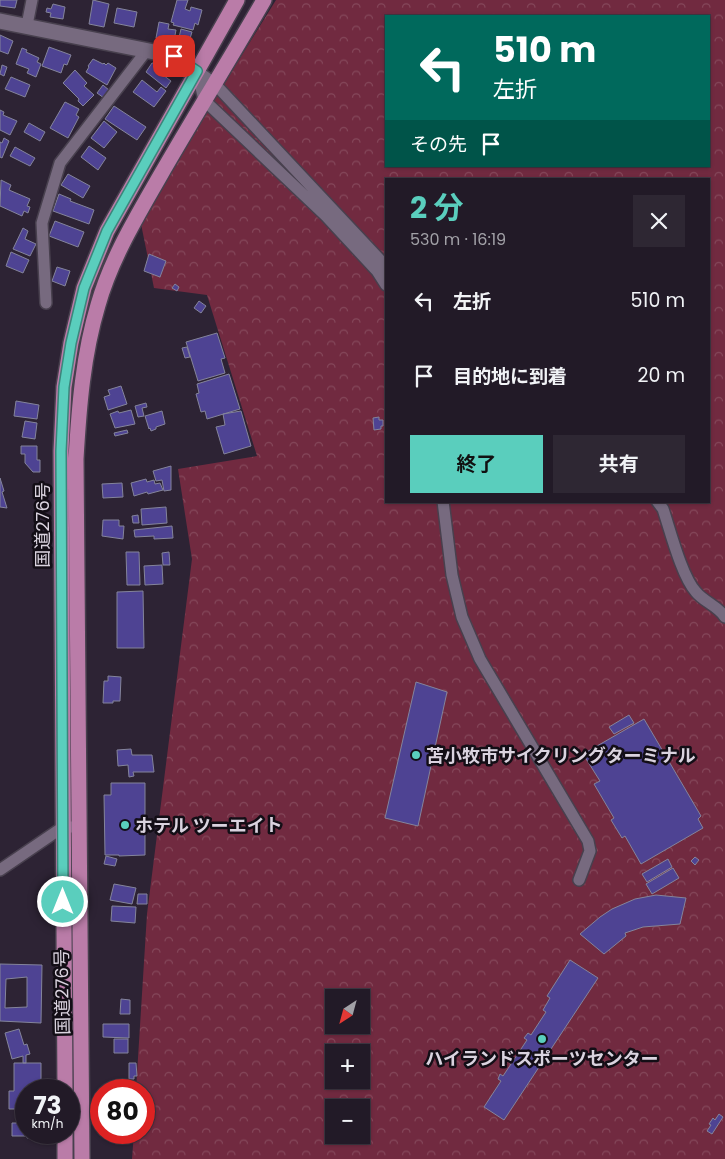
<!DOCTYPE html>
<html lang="ja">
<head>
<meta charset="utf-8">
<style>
  :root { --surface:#221a27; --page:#2e2733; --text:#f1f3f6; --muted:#a2a1a7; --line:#3f3844; --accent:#5acebd }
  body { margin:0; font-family:Poppins,"Noto Sans JP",sans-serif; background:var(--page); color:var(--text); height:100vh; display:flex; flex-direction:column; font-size:19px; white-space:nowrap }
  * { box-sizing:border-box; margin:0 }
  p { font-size:16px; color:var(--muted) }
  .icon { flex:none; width:28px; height:28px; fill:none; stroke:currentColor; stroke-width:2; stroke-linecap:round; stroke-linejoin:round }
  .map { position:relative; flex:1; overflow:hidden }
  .side { position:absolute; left:385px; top:178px; width:325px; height:325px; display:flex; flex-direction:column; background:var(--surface); border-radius:0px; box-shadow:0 1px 4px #0004,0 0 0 1px var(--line) }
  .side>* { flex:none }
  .hud { position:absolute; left:385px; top:15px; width:325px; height:152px; border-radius:0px; box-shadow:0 1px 4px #0004,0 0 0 1px var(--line); background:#00695c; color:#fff; overflow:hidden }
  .needle { width:32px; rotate:216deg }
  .buttons { position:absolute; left:325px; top:989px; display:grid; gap:10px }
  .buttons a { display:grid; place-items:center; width:45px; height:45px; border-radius:0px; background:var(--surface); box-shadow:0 1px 4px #0004,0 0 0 1px var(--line); font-size:25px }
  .speed { position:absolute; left:15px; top:1079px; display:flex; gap:10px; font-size:25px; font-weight:700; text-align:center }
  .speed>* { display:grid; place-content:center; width:65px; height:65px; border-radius:50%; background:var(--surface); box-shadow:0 1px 4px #0004,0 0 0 1px var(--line); line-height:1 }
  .speed small { font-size:12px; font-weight:400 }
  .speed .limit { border:8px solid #d22; background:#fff; color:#111 }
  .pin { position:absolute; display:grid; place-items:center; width:42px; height:42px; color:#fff; margin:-21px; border-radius:10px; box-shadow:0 2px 8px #0006 }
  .me { position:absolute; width:55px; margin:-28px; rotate:0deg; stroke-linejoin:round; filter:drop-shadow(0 0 4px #0008) }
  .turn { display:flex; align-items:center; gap:18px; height:105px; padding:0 25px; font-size:22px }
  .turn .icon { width:65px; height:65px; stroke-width:2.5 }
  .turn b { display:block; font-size:35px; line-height:42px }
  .then { display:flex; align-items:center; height:48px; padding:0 25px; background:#0003; gap:10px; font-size:19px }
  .round { display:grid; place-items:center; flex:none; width:52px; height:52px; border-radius:0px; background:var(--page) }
  .headline { display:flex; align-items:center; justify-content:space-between; height:85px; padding:0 25px }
  h1 { font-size:30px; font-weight:700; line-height:38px; color:var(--accent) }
  .button { display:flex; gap:10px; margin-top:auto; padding:10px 25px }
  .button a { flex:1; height:58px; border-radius:0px; background:var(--accent); color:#111; font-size:20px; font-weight:700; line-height:58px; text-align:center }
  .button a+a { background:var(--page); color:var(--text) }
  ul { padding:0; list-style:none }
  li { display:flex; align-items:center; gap:15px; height:75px; padding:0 25px }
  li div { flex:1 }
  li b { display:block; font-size:19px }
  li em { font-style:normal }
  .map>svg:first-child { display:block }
  .park { fill:url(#park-crowns); fill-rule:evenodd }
  .building { fill:#4e4393; stroke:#84849b; fill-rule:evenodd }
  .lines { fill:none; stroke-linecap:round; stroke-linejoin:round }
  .street-casing { stroke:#48404e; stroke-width:14 }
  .secondary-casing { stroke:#48404e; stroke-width:18 }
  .highway-casing { stroke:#48404e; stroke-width:18 }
  .street { stroke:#776a7f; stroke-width:11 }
  .secondary { stroke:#776a7f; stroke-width:15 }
  .highway { stroke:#ba7ca8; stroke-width:15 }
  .route-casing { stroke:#3a867b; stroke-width:12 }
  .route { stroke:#5acebd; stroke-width:9 }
  .poi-dot { fill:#5acebd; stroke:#130e16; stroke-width:2 }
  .labels { text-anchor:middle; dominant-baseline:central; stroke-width:5; stroke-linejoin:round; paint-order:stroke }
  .street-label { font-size:18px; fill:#dad3df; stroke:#130e16 }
  .poi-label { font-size:18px; font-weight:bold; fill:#dad3df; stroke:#130e16; text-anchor:start }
</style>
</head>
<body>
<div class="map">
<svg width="725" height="1159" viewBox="0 0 725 1159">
  <defs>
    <pattern id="park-crowns" width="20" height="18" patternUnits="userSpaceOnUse" patternTransform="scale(1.25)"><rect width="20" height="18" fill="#712a40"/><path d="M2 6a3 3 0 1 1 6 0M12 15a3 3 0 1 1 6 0" fill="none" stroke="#85485b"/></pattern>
  </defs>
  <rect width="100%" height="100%" fill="#2d2334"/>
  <!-- park -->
  <path class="park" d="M276,0H725V1159H132L134,1133L144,1132V1090H136L147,914L192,559L178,469L257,456L207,295L154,288L140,219ZM386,16H709V166H386ZM386,179H709V501H386ZM334,998H361V1025H334ZM334,1052H361V1080H334ZM334,1108H361V1135H334Z"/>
  <!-- building -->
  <path class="building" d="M0,0H17L15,8L0,6Z
    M93,0L109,4L104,27L89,24Z
    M177,0H188L185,9L190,11L191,7L202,10L198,25L195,23L193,30L173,25L174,23L171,22Z
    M53,4L65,7L63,19L50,17L51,13L46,12L47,8L51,9Z
    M117,8L137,12L134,27L114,23Z
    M159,22L169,24L168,29L176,30L174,41L156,38Z
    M181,29L192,32L188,45L178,42Z
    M0,35L13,41L8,54L0,51Z
    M49,47L71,55L67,65L64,64L61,73L42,66Z
    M22,48L27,50L26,52L39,58L37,62L41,64L36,77L27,73L29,69L16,64Z
    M93,59L103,64L104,63L106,65L108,63L116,68L107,85L86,72L89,67L88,66Z
    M152,63L164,65L168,69L163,75L171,81L166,88L146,72Z
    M2,65L7,67L4,76L0,74Z
    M75,70L87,83L84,86L94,95L83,106L78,101L79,99L63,83Z
    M11,77L30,85L25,97L5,89Z
    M142,80L157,92L161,87L166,91L154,107L133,92Z
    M103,85L110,91L104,98L97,93Z
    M65,102L79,109L76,115L79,117L68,138L50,128Z
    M114,106L146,127L137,140L105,119Z
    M0,110L4,112L3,115L17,121L10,135L0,130Z
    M104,121L117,132L104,148L91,138Z
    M29,123L45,132L40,141L24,132Z
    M4,138L9,141L2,158L0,157V142L2,143Z
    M89,146L106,158L98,170L81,157Z
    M15,147L35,158L30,166L10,156Z
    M68,174L90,186L83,198L61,185Z
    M1,180L11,185L9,190L30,199L27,206L30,207L28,213L24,211L22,216L0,206Z
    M59,194L71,199L70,201L94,210L89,224L53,211Z
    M55,221L84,232L78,247L49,236Z
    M23,228L28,231L25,239L36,244L30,256L13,249Z
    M11,252L29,260L23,273L6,266Z
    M149,254L166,261L160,277L144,271Z
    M57,267L70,271L65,286L52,281Z
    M175,284L179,287L177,291L172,288Z
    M199,301L206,306L201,313L194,308Z
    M217,333L225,358L221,359L225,373L198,381L186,342Z
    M187,347L190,357L185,358L182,348Z
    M229,374L240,409L207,419L205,411L201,412L196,394L199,393L197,384Z
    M121,386L127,404L108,410L104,397L110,395L108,390Z
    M16,401L39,405L37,419L14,416Z
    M146,403L147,407L142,408L144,416L138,417L135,406Z
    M131,410L135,424L115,428L110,414L118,411L119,413Z
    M162,411L165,424L156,427V429L151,431L150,428L149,429L145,416Z
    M241,411L251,446L224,454L216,427L225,425L223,414Z
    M379,417V420H383V426H381V429L374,430L373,418Z
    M25,421L37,423L35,439L22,437Z
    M127,430L128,433L115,436L114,433Z
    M21,446H37V460H40V472H33L25,463V454H21Z
    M171,466V490L164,491L162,480L156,481L153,471Z
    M0,478L4,491L2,492L7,508L0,507Z
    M146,479L147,482L154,480L155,484L160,483L163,490L148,494L147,492L134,496L131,483Z
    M122,483L123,497L103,498L102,484Z
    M166,507L167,523L142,525L141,509Z
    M138,515L139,523H133L132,516Z
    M103,520H119V526H124L123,539L102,536Z
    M172,526L173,538L154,539V536L135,537L134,530Z
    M126,552H139L140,585H127Z
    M169,552L170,565H163L162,553Z
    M162,565L163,584L145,585L144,566Z
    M143,591L144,648H117V592Z
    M108,676L121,677L120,701H113V703H103L104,681H108Z
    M416,682L447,692L418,826L385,818Z
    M629,715L634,723L614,734L609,727Z
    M644,719L701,816L698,819L703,828L641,864L625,836L622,838L611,820L614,818L594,784L600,781L583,754Z
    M131,749L132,755H152L154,772H133L134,776L129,777L128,765L118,766L117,750Z
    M111,783H145V855L119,856V855H105L104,795H111Z
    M106,856L117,859L115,866L104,864Z
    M695,857L699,860L695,865L691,861Z
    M668,859L672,867L647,882L642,874Z
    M673,868L679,878L652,894L646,884Z
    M114,884L136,888L132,904L110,900Z
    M138,894H147V904H137Z
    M656,895L686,898L680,924L643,927L625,933L626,936L604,954L580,934L600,917L612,909L635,899Z
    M112,906L136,907L135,923L111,921Z
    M570,960L598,978L504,1120L484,1107L501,1081L498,1079L500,1074L503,1076L527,1040L524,1038L528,1033L531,1035L546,1012L543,1010L550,998L547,996Z
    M0,964L42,965L41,1023L0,1021ZM27,977V1007L5,1008L6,979Z
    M121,999L130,1000V1014H120Z
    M103,1024H129V1038L103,1037Z
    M19,1029L24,1045L27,1044L30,1054L26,1055V1063H23V1056L12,1059L5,1033Z
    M114,1039H128V1053H114Z
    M14,1063H41V1090H26V1109H9V1091H14Z
    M129,1063H136L137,1076H134V1079H129Z
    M105,1084H122V1090H105Z
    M127,1087H135V1090H127Z
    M719,1114L723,1117L712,1134L707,1131L711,1125L709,1124L713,1118L715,1120Z
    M12,1123H26V1136H12Z
    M27,1132L32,1133V1138H27Z
    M33,1133H41L42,1137L33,1138Z"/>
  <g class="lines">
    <defs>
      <path id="street" d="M27,25L32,0
        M386,268L382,262L214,83L197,71L204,100L326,216L377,271L386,285
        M46,303L42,223L60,163L147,50
        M443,501L452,575L462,617L480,659L588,841L590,851L579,880
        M657,501L663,509C670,530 682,577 696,592C704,602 718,606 725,617
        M0,870L63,827H79"/>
      <path id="secondary" d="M0,21L174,56L197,71"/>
      <path id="highway" d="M65,1090L61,451L64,387L71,343L84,288L107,231L237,0
        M65,1132V1159
        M82,1159L76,459C79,407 83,355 98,305C111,259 136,218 160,176C194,117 230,59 264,0"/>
    </defs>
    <!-- street casing -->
    <use href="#street" class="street-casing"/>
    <!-- secondary casing -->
    <use href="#secondary" class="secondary-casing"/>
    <!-- highway casing -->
    <use href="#highway" class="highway-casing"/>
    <!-- street -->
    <use href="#street" class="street"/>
    <!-- secondary -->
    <use href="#secondary" class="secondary"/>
    <!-- highway -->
    <use href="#highway" class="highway"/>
  </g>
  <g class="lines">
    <defs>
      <path id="route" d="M63,902L61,451L64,387L71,343L84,288L107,231L197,71L174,56"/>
    </defs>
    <!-- route casing -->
    <use href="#route" class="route-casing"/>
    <!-- route -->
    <use href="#route" class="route"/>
  </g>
  <!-- markers -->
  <g class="poi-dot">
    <circle cx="416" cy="755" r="5"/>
    <circle cx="125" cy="825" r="5"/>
    <circle cx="542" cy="1039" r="5"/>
  </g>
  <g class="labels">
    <!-- street labels -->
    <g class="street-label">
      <text transform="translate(42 525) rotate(-90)">国道276号</text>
      <text transform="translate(62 992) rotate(-91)">国道276号</text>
    </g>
    <!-- poi labels -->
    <g class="poi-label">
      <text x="426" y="755">苫小牧市サイクリングターミナル</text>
      <text x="135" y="825">ホテル ツーエイト</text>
      <text x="542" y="1058" text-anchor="middle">ハイランドスポーツセンター</text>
    </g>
  </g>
</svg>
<div class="buttons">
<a><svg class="needle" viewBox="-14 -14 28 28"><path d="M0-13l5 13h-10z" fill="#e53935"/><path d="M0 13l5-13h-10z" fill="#a2a1a7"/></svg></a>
<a>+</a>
<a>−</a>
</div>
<div class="speed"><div>73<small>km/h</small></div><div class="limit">80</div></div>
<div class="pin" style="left:174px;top:56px;background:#d93025"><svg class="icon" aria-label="arrive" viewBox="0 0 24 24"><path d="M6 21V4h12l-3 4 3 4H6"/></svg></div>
<svg class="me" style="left:63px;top:902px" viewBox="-20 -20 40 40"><circle r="17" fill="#5acebd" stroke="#fff" stroke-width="3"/><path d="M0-11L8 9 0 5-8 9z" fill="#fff"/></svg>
<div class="hud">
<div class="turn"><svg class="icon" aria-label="left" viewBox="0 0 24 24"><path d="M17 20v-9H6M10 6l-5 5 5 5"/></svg><div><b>510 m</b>左折</div></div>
<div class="then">その先<svg class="icon" aria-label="arrive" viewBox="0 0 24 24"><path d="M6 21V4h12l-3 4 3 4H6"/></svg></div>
</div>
<section class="side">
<div class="headline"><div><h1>2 分</h1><p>530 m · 16:19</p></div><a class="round"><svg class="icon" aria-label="close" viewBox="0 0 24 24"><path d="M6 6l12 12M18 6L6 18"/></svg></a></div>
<ul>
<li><svg class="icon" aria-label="left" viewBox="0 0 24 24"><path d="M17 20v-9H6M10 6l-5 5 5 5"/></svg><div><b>左折</b></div><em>510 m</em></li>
<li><svg class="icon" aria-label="arrive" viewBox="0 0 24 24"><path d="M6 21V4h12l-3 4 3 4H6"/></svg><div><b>目的地に到着</b></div><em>20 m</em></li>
</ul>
<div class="button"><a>終了</a><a>共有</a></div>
</section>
</div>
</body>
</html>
